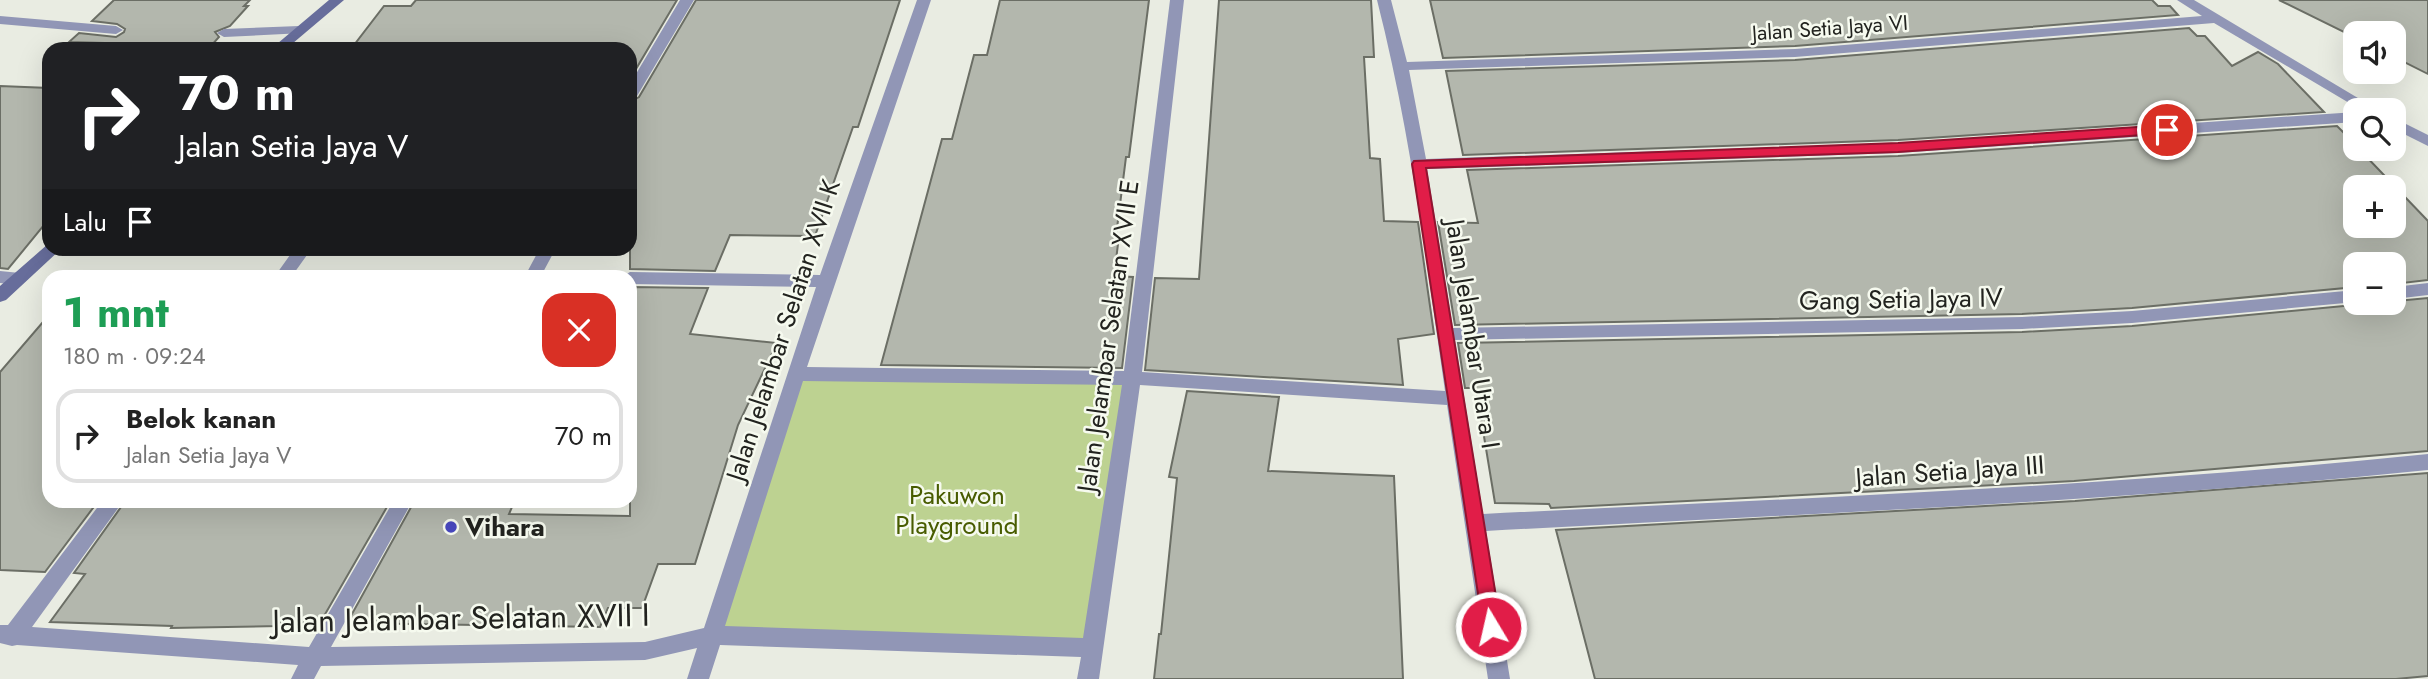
<!DOCTYPE html>
<html lang="id">
<head>
<meta charset="utf-8">
<style>
  :root { --surface:#fff; --page:#f2f2f2; --text:#222; --muted:#767676; --line:#e0e0e0 }
  body { margin:0; font-family:Jost,sans-serif; background:var(--page); color:var(--text); height:100vh; display:flex; flex-direction:column; font-size:26px; white-space:nowrap }
  * { box-sizing:border-box; margin:0 }
  p { font-size:23px; color:var(--muted) }
  .icon { flex:none; width:38px; height:38px; fill:none; stroke:currentColor; stroke-width:2; stroke-linecap:round; stroke-linejoin:round }
  .map { position:relative; flex:1; overflow:hidden }
  .details { position:absolute; left:42px; top:270px; width:595px; height:238px; display:flex; flex-direction:column; background:var(--surface); border-radius:21px; box-shadow:0 7px 28px #0002 }
  .details>* { flex:none }
  .top-card { position:absolute; left:42px; top:42px; width:595px; height:214px; border-radius:21px; box-shadow:0 7px 28px #0002; background:#202124; color:#fff; overflow:hidden }
  .tools { position:absolute; left:2343px; top:21px; display:grid; gap:14px }
  .tools a { display:grid; place-items:center; width:63px; height:63px; border-radius:14px; background:var(--surface); box-shadow:0 7px 28px #0002; font-size:35px }
  .pin { position:absolute; display:grid; place-items:center; width:60px; height:60px; color:#fff; margin:-30px; border:4px solid #fff; border-radius:50%; box-shadow:0 2px 7px #0007 }
  .me { position:absolute; width:77px; margin:-38px; rotate:351deg; stroke-linejoin:round; filter:drop-shadow(0 0 5px #0008) }
  .turn { display:flex; align-items:center; gap:24px; height:147px; padding:0 21px; font-size:32px }
  .turn .icon { width:91px; height:91px; stroke-width:2.5 }
  .turn b { display:block; font-size:49px; line-height:60px }
  .then { display:flex; align-items:center; height:66px; padding:0 21px; background:#0003; gap:14px; font-size:26px }
  .round { display:grid; place-items:center; flex:none; width:74px; height:74px; border-radius:21px; background:var(--page) }
  .summary { display:flex; align-items:center; justify-content:space-between; height:119px; padding:0 21px }
  h1 { font-size:42px; font-weight:700; line-height:52px; color:#1e9e55 }
  ul { padding:0; list-style:none }
  li { display:flex; align-items:center; gap:21px; height:94px; margin:0 14px 10px; padding:0 7px; border:4px solid var(--line); border-radius:21px }
  li div { flex:1 }
  li b { display:block; font-size:26px }
  li em { font-style:normal }
  .map>svg:first-child { display:block }
  .green { fill:#bdd291 }
  .building { fill:#b3b7ad; stroke:#6b6e65; stroke-width:2; fill-rule:evenodd }
  .lines { fill:none; stroke-linecap:round; stroke-linejoin:round }
  .lane { fill:#9196b6; fill-rule:evenodd }
  .street { fill:#9196b6; fill-rule:evenodd }
  .secondary { fill:#676d9b; fill-rule:evenodd }
  .route { fill:#e11d48; stroke:#92132f; stroke-width:2 }
  .poi-dot { fill:#4848be; stroke:#f6faef; stroke-width:2.5 }
  .labels { text-anchor:middle; dominant-baseline:central; stroke-width:5; stroke-linejoin:round; paint-order:stroke }
  .far-street-label { font-size:21px; fill:#22231f; stroke:#f6faef }
  .street-label { font-size:26px; fill:#22231f; stroke:#f6faef }
  .park-label { font-size:26px; fill:#485c00; stroke:#f6faef }
  .poi-label { font-size:26px; font-weight:bold; fill:#22231f; stroke:#f6faef; text-anchor:start }
  .near-street-label { font-size:32px; fill:#22231f; stroke:#f6faef }
</style>
</head>
<body>
<div class="map">
<svg width="2428" height="679" viewBox="0 0 2428 679">
  <rect width="100%" height="100%" fill="#e9ece2"/>
  <!-- green -->
  <path class="green" d="M798,374L1132,378L1091,648L713,635Z"/>
  <!-- building -->
  <path class="building" d="M114,0H250L244,6H248L230,26L215,32L219,37L211,46L69,42L79,33L116,37L124,32L125,29L117,24L92,21Z
    M416,0H677L630,79V49H351L384,6H411Z
    M696,0H900L858,127H853L815,236L730,235L715,271L630,269V102L639,97Z
    M1000,0H1149L1129,157H1126L1115,244H1118L1114,276L1133,277L1122,368L881,365L942,139H952L974,55H987Z
    M1219,0H1371L1374,57H1364L1370,158L1380,159L1384,221L1418,222L1434,334L1398,339L1403,385L1145,370L1155,278L1199,279Z
    M1430,0H2152L2158,6H2170L2178,15L1795,46L1443,58Z
    M2279,0H2428V74L2394,57V33H2356V38Z
    M2189,28L2197,36H2205L2232,66L2258,52L2278,64L2324,112L1898,140L1463,155L1446,71L1795,60Z
    M0,86L49,88V219L8,269L0,268Z
    M2337,126L2356,145V149H2359L2428,221V280L2394,284V264H2356V287L2132,308L2022,314L1455,325L1438,222L1478,223L1467,170L1898,156ZM2356,187H2394V226H2356Z
    M630,287L708,288L690,334L777,343L738,425L695,564H658L642,608H608L600,627L347,623L415,500H515L509,514L630,516Z
    M2428,298V451L2074,481L1551,508L1549,504L1495,503L1476,388H1465L1458,343L2022,332L2132,326Z
    M49,315V500H99L45,572L0,570V372Z
    M1187,391L1279,397L1268,471L1394,476L1403,679H1154L1159,634H1161L1177,478L1169,477Z
    M2428,473V676L2396,679H1595L1556,530L2075,501Z
    M126,500H391L320,623L282,622L279,626L171,628L172,626L50,622L85,574L74,573Z"/>
  <g class="lines">
    <!-- lane -->
    <path class="lane" d="M0,16L116,26L123,30L116,34L0,24Z
      M299,26L306,30L304,33L224,37L217,33L224,29Z"/>
    <!-- street -->
    <path class="street" d="M680,0H694L637,96L630,100V84Z
      M917,0H931L807,367L1124,371L1170,0H1184L1142,372L1445,391C1426,260 1410,129 1377,0H1391L1407,62L1795,49L2202,16L2177,0H2194L2378,110H2361L2214,23L1795,57L1409,70L1426,159L1898,143L2356,112V122L1898,153L1427,169L1453,328L2022,317L2132,311L2356,290V302L2132,323L2022,329L1455,340L1483,514C1798,498 2114,487 2428,454V470C2115,502 1800,514 1486,531L1510,679H1488L1447,405L1140,385L1099,679H1077L1081,657L720,645L709,679H687L697,648L645,660L321,666L314,679H291L298,665L17,645L12,646L0,643V625H8L103,500H124L32,627L309,647L394,500H413L331,647L645,642L704,628L816,287L630,284V276H623L630,272L820,275ZM803,381L1122,385L1083,638L725,626Z
      M2394,118L2428,135V146L2394,129Z
      M295,248H312L292,276H275Z
      M540,248H556L541,276H525Z
      M0,271L20,273L28,279L20,285L0,283Z
      M2428,283V295L2394,299V287Z"/>
    <!-- secondary -->
    <path class="secondary" d="M329,0H344L286,49H271Z
      M48,244L49,248H62L6,300L0,302V286Z"/>
  </g>
  <!-- route -->
  <path class="route" d="M2167,125L2174,130L2172,133L1898,152L1426,168L1501,627L1498,633L1491,635L1484,633L1412,164L1414,161L1898,143Z"/>
  <!-- markers -->
  <circle class="poi-dot" cx="451" cy="527" r="7"/>
  <g class="labels">
    <!-- far-street labels -->
    <g class="far-street-label">
      <text transform="translate(1830 28) rotate(-4)">Jalan Setia Jaya VI</text>
    </g>
    <!-- street labels -->
    <g class="street-label">
      <text transform="translate(1901 299) rotate(-1)">Gang Setia Jaya IV</text>
      <text transform="translate(783 330) rotate(-72)">Jalan Jelambar Selatan XVII K</text>
      <text transform="translate(1473 334) rotate(81)">Jalan Jelambar Utara I</text>
      <text transform="translate(1108 336) rotate(-82)">Jalan Jelambar Selatan XVII E</text>
      <text transform="translate(1950 471) rotate(-4)">Jalan Setia Jaya III</text>
    </g>
    <!-- park labels -->
    <g class="park-label">
      <text x="957" y="495">Pakuwon<tspan x="957" dy="30">Playground</tspan></text>
    </g>
    <!-- poi labels -->
    <g class="poi-label">
      <text x="465" y="527">Vihara</text>
    </g>
    <!-- near-street labels -->
    <g class="near-street-label">
      <text transform="translate(461 618) rotate(-1)">Jalan Jelambar Selatan XVII I</text>
    </g>
  </g>
</svg>
<div class="tools">
<a><svg class="icon" aria-label="sound" viewBox="0 0 24 24"><path d="M4 9h4l5-4v14l-5-4H4zM17 9q2 3 0 6"/></svg></a>
<a><svg class="icon" aria-label="search" viewBox="0 0 24 24"><circle cx="10" cy="10" r="6"/><path d="M15 15l6 6"/></svg></a>
<a>+</a>
<a>−</a>
</div>
<div class="pin" style="left:2167px;top:130px;background:#d93025"><svg class="icon" aria-label="arrive" viewBox="0 0 24 24"><path d="M6 21V4h12l-3 4 3 4H6"/></svg></div>
<svg class="me" style="left:1491px;top:627px" viewBox="-20 -20 40 40"><circle r="17" fill="#e11d48" stroke="#fff" stroke-width="3"/><path d="M0-11L8 9 0 5-8 9z" fill="#fff"/></svg>
<div class="top-card">
<div class="turn"><svg class="icon" aria-label="right" viewBox="0 0 24 24"><path d="M7 20v-9h11M14 6l5 5-5 5"/></svg><div><b>70 m</b>Jalan Setia Jaya V</div></div>
<div class="then">Lalu<svg class="icon" aria-label="arrive" viewBox="0 0 24 24"><path d="M6 21V4h12l-3 4 3 4H6"/></svg></div>
</div>
<section class="details">
<div class="summary"><div><h1>1 mnt</h1><p>180 m · 09:24</p></div><a class="round" style="background:#d93025;color:#fff"><svg class="icon" aria-label="close" viewBox="0 0 24 24"><path d="M6 6l12 12M18 6L6 18"/></svg></a></div>
<ul>
<li><svg class="icon" aria-label="right" viewBox="0 0 24 24"><path d="M7 20v-9h11M14 6l5 5-5 5"/></svg><div><b>Belok kanan</b><p>Jalan Setia Jaya V</p></div><em>70 m</em></li>
</ul>
</section>
</div>
</body>
</html>
